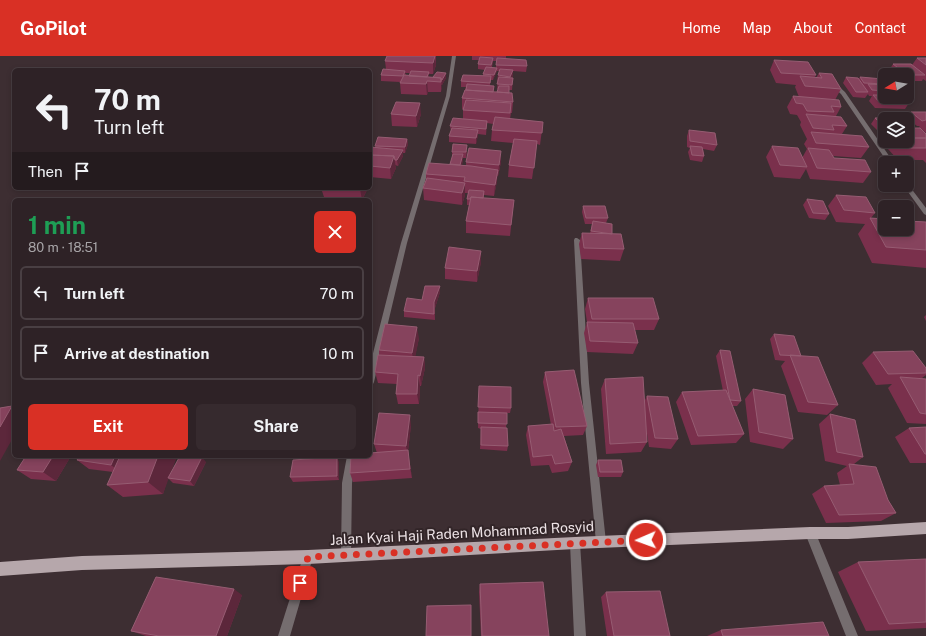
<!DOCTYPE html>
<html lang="en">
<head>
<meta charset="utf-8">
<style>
  :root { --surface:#2e2226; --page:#362a2e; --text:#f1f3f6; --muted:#a7a4a7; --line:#493f43; --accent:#d93025 }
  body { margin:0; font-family:"Public Sans",sans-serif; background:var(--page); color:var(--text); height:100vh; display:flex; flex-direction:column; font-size:15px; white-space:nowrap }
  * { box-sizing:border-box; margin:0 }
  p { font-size:13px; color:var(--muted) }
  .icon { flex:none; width:22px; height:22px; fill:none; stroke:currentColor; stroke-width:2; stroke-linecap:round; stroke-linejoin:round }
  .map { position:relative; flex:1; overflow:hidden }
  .sheet { position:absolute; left:12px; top:142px; width:360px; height:260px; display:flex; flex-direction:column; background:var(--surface); border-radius:6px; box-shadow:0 2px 6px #0003,0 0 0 1px var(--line) }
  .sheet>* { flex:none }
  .top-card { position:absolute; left:12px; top:12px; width:360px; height:122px; border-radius:6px; box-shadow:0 2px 6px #0003,0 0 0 1px var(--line); background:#2e2226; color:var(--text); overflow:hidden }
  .needle { width:26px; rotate:259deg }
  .tools { position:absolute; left:878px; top:12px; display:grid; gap:8px }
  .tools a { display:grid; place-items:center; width:36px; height:36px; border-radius:6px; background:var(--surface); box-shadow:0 2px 6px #0003,0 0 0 1px var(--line); font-size:20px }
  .pin { position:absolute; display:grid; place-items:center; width:34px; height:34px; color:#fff; margin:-17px; border-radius:8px; box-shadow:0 2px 6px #0006 }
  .me { position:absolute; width:44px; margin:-22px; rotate:268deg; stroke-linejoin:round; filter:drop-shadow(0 0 3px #0008) }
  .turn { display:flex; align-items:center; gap:14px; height:84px; padding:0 16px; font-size:18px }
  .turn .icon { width:52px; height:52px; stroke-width:2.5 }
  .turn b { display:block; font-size:28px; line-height:34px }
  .then { display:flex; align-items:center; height:38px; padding:0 16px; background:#0003; gap:8px; font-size:15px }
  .round { display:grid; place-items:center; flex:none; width:42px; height:42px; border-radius:6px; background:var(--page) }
  .overview { display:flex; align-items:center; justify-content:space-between; height:68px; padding:0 16px }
  h1 { font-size:24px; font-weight:700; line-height:30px; color:#1e9e55 }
  .cta { display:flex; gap:8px; margin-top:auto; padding:8px 16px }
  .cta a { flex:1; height:46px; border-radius:6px; background:var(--accent); color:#fff; font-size:16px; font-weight:700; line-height:46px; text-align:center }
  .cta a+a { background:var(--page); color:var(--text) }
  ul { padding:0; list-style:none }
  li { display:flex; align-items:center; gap:12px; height:54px; margin:0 8px 6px; padding:0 8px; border:2px solid var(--line); border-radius:6px }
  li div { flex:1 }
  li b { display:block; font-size:15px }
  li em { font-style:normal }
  header { display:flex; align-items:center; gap:24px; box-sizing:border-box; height:56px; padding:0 20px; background:var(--accent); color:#fff }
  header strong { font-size:19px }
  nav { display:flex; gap:22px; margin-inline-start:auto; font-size:14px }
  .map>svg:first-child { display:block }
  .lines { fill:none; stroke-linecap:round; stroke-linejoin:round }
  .minor { fill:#756d6f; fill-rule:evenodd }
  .primary { fill:#b6a7ab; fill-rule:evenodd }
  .wall { fill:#7a304c; fill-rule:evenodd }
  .shaded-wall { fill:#5c273b }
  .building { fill:#86435d; stroke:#965c72 }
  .route { stroke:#d93025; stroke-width:7; stroke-dasharray:0 12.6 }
  .labels { text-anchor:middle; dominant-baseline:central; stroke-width:4; stroke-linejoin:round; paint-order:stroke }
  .near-street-label { font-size:14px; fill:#ece2e5; stroke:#322528 }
</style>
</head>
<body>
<header>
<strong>GoPilot</strong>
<nav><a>Home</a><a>Map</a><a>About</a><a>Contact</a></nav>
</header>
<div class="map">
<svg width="926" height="580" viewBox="0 0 926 580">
  <rect width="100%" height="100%" fill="#3d2e32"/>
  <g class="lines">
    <!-- minor -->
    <path class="minor" d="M452,0H456L450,40L407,187L374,326L373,328L370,330V309L401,187L446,40Z
      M831,27H835L845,36L894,107H888L841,38L831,29Z
      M907,127L926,152V159L924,158L903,129H907Z
      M575,182H577L580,184L589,327L606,486L605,490L601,491L597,490L596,486L581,327L574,184Z
      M347,400H357L352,427L351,499L350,503L346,504L342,503L341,499L342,427Z
      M810,472L814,473L858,580H846L805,477L806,473Z
      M575,482L579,483L580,487L586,580H574L570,487L571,483Z
      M308,496L312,497L313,501L290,580H278L303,501L304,497Z"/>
    <!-- primary -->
    <path class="primary" d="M926,466V478L848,483H810L575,493L308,508L82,514L0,520V506L82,500L308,494L575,481L810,471H848Z"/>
  </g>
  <!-- wall -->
  <path class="wall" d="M387,0H436V9L433,18H429V21H433L446,17V22L442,29H441V36H428L427,39L401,38L400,27V26L381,25V19L386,13L385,5ZM405,17H410L409,20L406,19Z
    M472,0H506V3L527,10L526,16L513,15L512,22H513L512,34H509V37L513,46L512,57H511L510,63L543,66L540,89L537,88L532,123L508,121L509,109L513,87L491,85L492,74L493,68L487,67L486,79L478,78L476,88L449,86V80L451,76L450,70L463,63V53H462V42L466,31H461V25L483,20V18L485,14L478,13V8L479,4H472ZM493,5H496V12L492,11ZM497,15H499L498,19L497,25H498L497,33H498L497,36H494L490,29L491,24H493L496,17Z
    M917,2H926V25L923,23L922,25H907V19H897L890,13L893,8L912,9Z
    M774,4L816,19L814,22H816L819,17L841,33L835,44L841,51L836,60L847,70L842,78L869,91L861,102L833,100L834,102L871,116L863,127L810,123L806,113L800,123L774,121L766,101L772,90L802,102L807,93L804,88L807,83L800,69L801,66L797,59L790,58L787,51L793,40L799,41L795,31L796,29L776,27L770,14Z
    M846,21L859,23L860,21L885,26V41H907V32L911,38L907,44H906L909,47L905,53L875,52L869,45L872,40H869L868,38L865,42L853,41L843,27Z
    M911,56H926V77L920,72L926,78V107L923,104H898L888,93L894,85H907V66L911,70L910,72H920L919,71L920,70H917L907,62Z
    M391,58H421L417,71L392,70Z
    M875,62L885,63V76L880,77L871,68Z
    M689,74L717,89L714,95L703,93L704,100L702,106L690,104L688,96L690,92L687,91V80Z
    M407,83L408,88L405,97H403V100L398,110L395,109L396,112L391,123L370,121V93L376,92L375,90Z
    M467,95L466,102H463L462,109H466V106H501L498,120H497V125L494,140L484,139V142L514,144L510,180L466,177V165L469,149H467V143L468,137H465V139L462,149L424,144L423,132L426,124V118L450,108L452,102V96Z
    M321,132H368L362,144H354L324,141Z
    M836,139L875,157L871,162L926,166V212L872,207L858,178L865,168L836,166L828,150Z
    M807,143L829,158L825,164L809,162L803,149Z
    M583,150L608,162L606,167L612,178L624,193L620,205L581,203L579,188L582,177H590L592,168H585L582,156Z
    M481,195V206L477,226L445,223V212Z
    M440,236L435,252V264L404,261V255L422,244Z
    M588,242L659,263L654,274H635L638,287L633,298L587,296L584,277L587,266L585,253Z
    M926,259V265L924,261Z
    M774,278L801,300L838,349L827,359L798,356L781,310L785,305L775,304L770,283Z
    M419,282L415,300L424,301L425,312L421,330H420L419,348H398L396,338L397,328L378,327L375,316L379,299V294Z
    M720,294L741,345L737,350H732L744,378L736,387L691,389L676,346L682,336L723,335L716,300Z
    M873,296L926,312V319L922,322L926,323V368L907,367L888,332L892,328L876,329L862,307Z
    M545,316L587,370L583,379L564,380L572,406L568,415L552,417L549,409L531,410L526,379L528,370L551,369L543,326Z
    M605,323L644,346L647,340L678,383L671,393L649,391L646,371L647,386L641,396L606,398L601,333Z
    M479,330L511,352L510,357H507L506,372L508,390L507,395L480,393L481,373L478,372Z
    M753,333L793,383L783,393L750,386L745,343Z
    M830,358L863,401L854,408L888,444L896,457L881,465L826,467L812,438L824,430L840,429L837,417L847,410L825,405L819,368Z
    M411,369L408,395L412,422L353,426L350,417L377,397L374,388Z
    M926,371V407H910L895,381L909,372Z
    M26,400H71L56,425L31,423L17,414Z
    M80,400H177L168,422L206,406L194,430L173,427L168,422L163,438L123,441L107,429L113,416L89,413L77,404Z
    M598,404L623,416L621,421H598L596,409Z
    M339,406V424L293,426L290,421Z
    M926,503V572L866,575L838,516L858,506Z
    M480,528L549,580H481L479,536Z
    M606,536L670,580H607L601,541Z
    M242,539L227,580H146L131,575Z
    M721,574L829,580H707Z"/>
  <!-- shaded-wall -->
  <path class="shaded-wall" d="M435,0L436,9L433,18V7Z
    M497,12L496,17L493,24L494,19Z
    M513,14V20L510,26V21Z
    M429,16V21L427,25L428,36L427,39L426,28L427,22Z
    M446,17V22L442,29V24Z
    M441,22L442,33L441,36Z
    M420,47L421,58L417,71L416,60Z
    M478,74V80L476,88V82Z
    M407,83L408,88L405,97V91Z
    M403,94V100L398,110L397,104Z
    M501,95V106L498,120L499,109Z
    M463,98V104L460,117V111Z
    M394,100L396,112L391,123L390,112Z
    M498,114L497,125L494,140L495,129Z
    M465,127V139L462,149V137Z
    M360,132H368L362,144L360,133Z
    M481,195V206L477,226V215Z
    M440,230V236L435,252V264L434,246Z
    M417,271L419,282L414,308L412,297Z
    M424,301L425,312L421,330L420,320Z
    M418,319L420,330L419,348L417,338Z
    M12,350L14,351V380L0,405V371Z
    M410,359L411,369L408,395L412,422L406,390Z
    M53,400H71L56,425L43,416Z
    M115,400H130L122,418L111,409Z
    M158,400H177L163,438L148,426Z
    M202,401L206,406L194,430L190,425Z
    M337,401L339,406V424L337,420Z
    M234,533L242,539L227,580H216Z"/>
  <!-- building -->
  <path class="building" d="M387,0H435L433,7L385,5Z
    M480,1L493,2L491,9L478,8Z
    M497,2L526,4L527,10L496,9Z
    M917,2H926V9Z
    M774,4L808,6L816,19L781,17Z
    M893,8H911L925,19H907Z
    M486,11L497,12L494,19L483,18Z
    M383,13L405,15L403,20L381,19Z
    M500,13L513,14L510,21L498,19Z
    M411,15L429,16L427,21L409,20Z
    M437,16L446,17L442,24H441V22L433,21Z
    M819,17L832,18L841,33L805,30L800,20L822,22Z
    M404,19L441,22V26L427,25L426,28L400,27Z
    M463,19L491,20L490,27L461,25Z
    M499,21L513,22L512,29L497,28Z
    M846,21L858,22L868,36H856Z
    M860,21L883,23L885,26V28L864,27Z
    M467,28L494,30L493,36L466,34Z
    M868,28L885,29V35L872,34Z
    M499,30H509V37L497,36Z
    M907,32L911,38H907Z
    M465,34L512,37L513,46L462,42Z
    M873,39H885V41H903L909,47L879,46Z
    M793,40L839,44L841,51L831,50L834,56L807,55L803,48L796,47Z
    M466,44L511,47L510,57L463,54Z
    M396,46L420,47L416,60L391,58Z
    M911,56H926V64L922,65Z
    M806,58L841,61L847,70L832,69L834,74L813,72Z
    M495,61L543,66L542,77L492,74Z
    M901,61L903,63H885V71H884L875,62Z
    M453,62L487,65L486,73L450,70Z
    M907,66L911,70H907Z
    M452,72L478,74L476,82L449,80Z
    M907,72H920L926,78V82H915L910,77H907Z
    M689,74L715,77L717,89L690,85Z
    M811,76L862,80L869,91L816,87Z
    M378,81L407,83L405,91L375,90Z
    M907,82H926V92H906L900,85H907Z
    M514,83L537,85L534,112L509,109Z
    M453,88L467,89L466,96H452Z
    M690,90L702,91L704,100L692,99Z
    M772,90L798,92L807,111L780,109Z
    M370,91L403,94L397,104H395L394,100L370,99Z
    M469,92L501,95L499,109L466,106Z
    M808,92L829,94L834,102L865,104L871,116L817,112Z
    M453,98H463L460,109L450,108Z
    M370,99L394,100L390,112L370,110Z
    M429,107L471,110L498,114L495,129L464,125L465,121L426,118Z
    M427,122L465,127L462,137L423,132Z
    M347,132H360V133Z
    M469,134L484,135L483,142L471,141L470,143H467Z
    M836,139L866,141L875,157L844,154Z
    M471,141L514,144L511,169L466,165Z
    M807,143L823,145L829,158L813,157Z
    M583,150H605L608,162H586Z
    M870,162L885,163V173H907V165L926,166V194L886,191Z
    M593,165L612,168V178L591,175Z
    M582,177L621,178L624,193L584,192Z
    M449,191L481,195L477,215L445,212Z
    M425,230H440L434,246V258L404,255L407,242L422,244Z
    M588,242H653L659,263H592Z
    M587,266L633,267L638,287L590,285Z
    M385,268L417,271L412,297L379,294Z
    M774,278L794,280L801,300L780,299Z
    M720,294L730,295L741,345L730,344Z
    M913,295L926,312V317L888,318L873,296Z
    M378,299L424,301L420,320L418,319L417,338H396L398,318L375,316Z
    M790,299L818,301L838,349L808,346Z
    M574,314L587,370L556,371L545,316Z
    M643,321L647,386L610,388L605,323Z
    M900,321L926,323V358L920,357Z
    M479,330L511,331V352L478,351Z
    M753,333L785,339L793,383L759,376Z
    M726,334L744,378L698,380L682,336Z
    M647,340L668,341L678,383L655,382Z
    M12,350L0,371V352Z
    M478,356L507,357V368L478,367Z
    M379,357L410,359L406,390L374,388Z
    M830,358L855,364L863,401L837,396Z
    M553,368L554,375L561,373L572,406L555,408L552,399L533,401L528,370Z
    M481,371L507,372L508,390L481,389Z
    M926,371V398H925L909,372Z
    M408,394L410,413L350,417L351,400H370V397Z
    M26,400H53L43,416L17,414Z
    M80,400H115L111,409L77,404Z
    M120,400H158L148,426L107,429Z
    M180,400H195L202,401L190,425L168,422Z
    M337,401V420L290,421L293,404Z
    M598,404H621L623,416H600Z
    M849,408L876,411L888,444L896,457L839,459L824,430L854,428Z
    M926,503V566L889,568L858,506Z
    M156,521L234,533L216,580H159L131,575Z
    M543,526L549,580H482L480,528Z
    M660,535L670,580H614L606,536Z
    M471,549V580H426L427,550Z
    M823,566L829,580H723L721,574Z"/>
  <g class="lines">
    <!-- route -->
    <path class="route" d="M300,527L308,501L646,484"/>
  </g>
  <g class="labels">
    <!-- near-street labels -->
    <g class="near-street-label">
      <text transform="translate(462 477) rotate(-3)">Jalan Kyai Haji Raden Mohammad Rosyid</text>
    </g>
  </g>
</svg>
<div class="tools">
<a><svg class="needle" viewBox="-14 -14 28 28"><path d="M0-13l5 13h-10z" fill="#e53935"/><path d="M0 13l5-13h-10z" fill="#a7a4a7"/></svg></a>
<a><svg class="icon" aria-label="layers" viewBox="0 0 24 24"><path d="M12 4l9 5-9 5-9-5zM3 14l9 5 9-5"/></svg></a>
<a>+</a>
<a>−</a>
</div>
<div class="pin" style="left:300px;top:527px;background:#d93025"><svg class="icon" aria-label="arrive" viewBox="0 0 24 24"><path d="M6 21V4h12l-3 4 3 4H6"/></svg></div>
<svg class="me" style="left:646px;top:484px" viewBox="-20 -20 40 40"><circle r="17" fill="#d93025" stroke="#fff" stroke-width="3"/><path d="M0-11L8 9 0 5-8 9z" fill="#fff"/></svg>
<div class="top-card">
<div class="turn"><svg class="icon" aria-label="left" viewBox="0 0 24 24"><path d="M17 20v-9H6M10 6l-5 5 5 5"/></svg><div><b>70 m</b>Turn left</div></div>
<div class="then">Then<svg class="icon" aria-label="arrive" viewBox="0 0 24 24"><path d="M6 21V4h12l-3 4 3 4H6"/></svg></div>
</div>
<section class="sheet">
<div class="overview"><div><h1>1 min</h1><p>80 m · 18:51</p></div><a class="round" style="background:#d93025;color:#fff"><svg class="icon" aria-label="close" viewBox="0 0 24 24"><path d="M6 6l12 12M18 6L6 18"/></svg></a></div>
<ul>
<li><svg class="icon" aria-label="left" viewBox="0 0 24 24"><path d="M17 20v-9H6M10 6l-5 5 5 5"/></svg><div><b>Turn left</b></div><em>70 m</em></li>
<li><svg class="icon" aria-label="arrive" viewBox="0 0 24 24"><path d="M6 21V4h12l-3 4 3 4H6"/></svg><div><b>Arrive at destination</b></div><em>10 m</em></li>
</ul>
<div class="cta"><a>Exit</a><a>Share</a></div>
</section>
</div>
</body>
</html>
